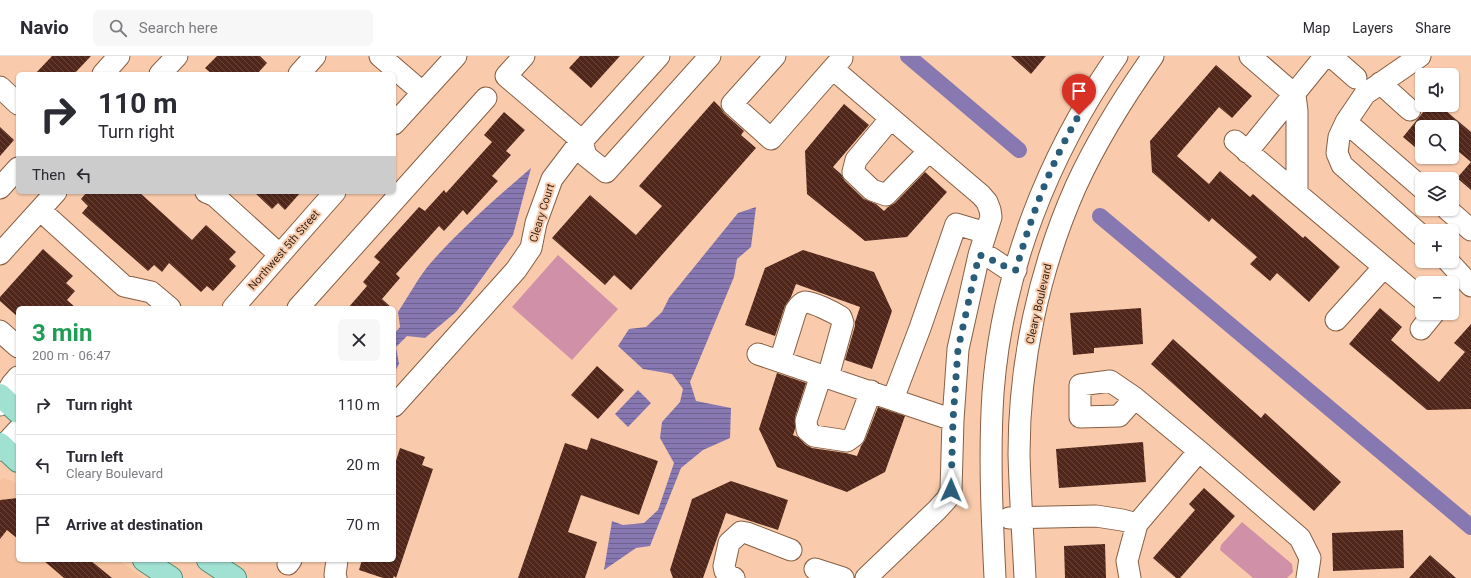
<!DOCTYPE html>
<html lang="en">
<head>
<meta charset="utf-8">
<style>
  :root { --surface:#fff; --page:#f7f7f7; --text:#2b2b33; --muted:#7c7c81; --line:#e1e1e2 }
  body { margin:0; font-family:Roboto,sans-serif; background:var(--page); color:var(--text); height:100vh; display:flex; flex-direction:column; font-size:15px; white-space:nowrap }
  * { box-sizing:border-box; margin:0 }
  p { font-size:13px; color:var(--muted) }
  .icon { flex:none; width:22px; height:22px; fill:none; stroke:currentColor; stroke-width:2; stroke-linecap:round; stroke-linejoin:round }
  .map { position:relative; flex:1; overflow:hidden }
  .drawer { position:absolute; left:16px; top:250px; width:380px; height:256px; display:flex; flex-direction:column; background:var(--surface); border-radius:6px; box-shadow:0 1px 3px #0004 }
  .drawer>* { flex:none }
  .guide { position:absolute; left:16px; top:16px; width:380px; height:122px; border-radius:6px; box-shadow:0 1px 3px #0004; background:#fff; color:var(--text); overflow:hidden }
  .tools { position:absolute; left:1415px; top:12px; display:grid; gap:8px }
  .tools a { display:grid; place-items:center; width:44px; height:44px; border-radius:6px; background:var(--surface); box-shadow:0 1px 3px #0004; font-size:20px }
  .pin { position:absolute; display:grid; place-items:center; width:34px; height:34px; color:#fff; margin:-41px -17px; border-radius:50% 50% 50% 0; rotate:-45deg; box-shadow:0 0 4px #0007 }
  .pin .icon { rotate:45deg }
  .me { position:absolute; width:44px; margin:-22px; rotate:1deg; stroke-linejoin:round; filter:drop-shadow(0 0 3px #0008) }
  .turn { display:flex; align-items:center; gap:14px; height:84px; padding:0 16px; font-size:18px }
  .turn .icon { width:52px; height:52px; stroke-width:2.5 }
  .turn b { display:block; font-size:28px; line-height:34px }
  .then { display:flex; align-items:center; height:38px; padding:0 16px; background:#0003; gap:8px; font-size:15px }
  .round { display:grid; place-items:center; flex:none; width:42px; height:42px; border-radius:6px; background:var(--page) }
  .head { display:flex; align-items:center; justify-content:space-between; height:68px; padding:0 16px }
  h1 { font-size:24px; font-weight:700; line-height:30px; color:#1e9e55 }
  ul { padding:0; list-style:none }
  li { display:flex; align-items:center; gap:12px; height:60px; padding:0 16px; border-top:1px solid var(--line) }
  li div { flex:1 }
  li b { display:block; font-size:15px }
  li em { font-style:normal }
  header { display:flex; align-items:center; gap:24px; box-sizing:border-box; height:56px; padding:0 20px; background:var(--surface); border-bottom:1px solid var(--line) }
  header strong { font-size:19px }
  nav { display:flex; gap:22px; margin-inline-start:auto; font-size:14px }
  .search { width:280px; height:36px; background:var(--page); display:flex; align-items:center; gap:10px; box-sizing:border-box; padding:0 14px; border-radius:6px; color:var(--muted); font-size:15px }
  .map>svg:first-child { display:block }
  .built { fill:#f6c19e }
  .green { fill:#d090a7 }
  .water { fill:url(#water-rules) }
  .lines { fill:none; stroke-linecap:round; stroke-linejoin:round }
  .canal { stroke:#8778b2; stroke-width:16 }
  .building { fill:url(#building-back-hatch) }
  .minor-casing { stroke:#875f43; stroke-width:23 }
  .major-casing { stroke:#4f907b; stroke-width:24 }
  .minor { stroke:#fff; stroke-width:21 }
  .major { stroke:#a0e1d1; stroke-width:22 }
  .route { stroke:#295d79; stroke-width:7; stroke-dasharray:0 12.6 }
  .labels { text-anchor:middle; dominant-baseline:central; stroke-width:4; stroke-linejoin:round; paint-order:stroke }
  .street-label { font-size:11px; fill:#301f13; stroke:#f9cbac }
</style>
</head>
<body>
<header>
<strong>Navio</strong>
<div class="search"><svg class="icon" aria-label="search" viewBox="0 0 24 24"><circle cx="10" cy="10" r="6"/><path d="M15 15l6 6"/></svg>Search here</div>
<nav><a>Map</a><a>Layers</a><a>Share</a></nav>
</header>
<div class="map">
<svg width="1471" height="522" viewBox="0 0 1471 522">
  <defs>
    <pattern id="water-rules" width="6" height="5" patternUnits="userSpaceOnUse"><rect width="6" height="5" fill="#8778b2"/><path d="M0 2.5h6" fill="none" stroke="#6f6290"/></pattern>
    <pattern id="building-back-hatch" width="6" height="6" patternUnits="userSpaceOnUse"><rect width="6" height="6" fill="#51271c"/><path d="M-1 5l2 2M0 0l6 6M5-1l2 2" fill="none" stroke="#67453b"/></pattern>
  </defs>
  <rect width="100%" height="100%" fill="#f9cbac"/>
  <!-- built -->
  <path class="built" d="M3,422L13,425L18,429V504H119L143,522H0V425Z"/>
  <!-- green -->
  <path class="green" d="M558,199L618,253L572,304L512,251Z
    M1242,466L1292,508L1293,516L1287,522H1253L1220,494L1221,489Z"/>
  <!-- water -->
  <path class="water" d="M531,112L513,179L471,237L456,256L425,282L407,280L396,291L399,308L394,317V278L400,271L398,256C408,241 417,224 428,210C459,174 495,143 531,112Z
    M756,151L751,191L737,203L734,221L690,326L696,345L731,352L730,382L703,394L681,412L650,490L636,492L604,514L612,465L623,469L644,467L658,454L674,407L660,382L662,366L680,346L683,333L672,318L643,313L618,290L629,273L646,271L662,256L669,242L738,157Z
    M638,334L651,347L628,371L615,358Z"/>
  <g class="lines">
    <!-- canal -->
    <path class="canal" d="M908,0L1019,94
      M1100,160L1471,471"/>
  </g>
  <!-- building -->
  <path class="building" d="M52,0H91L74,18H35Z
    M217,0H260L267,7L257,18H212L205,12Z
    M580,0H620L591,32L569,12Z
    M1011,0H1046L1031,18Z
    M1216,9L1252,40L1232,62L1219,51L1177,100L1209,128L1220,115L1250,141L1253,138L1303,182L1305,180L1340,211L1309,246L1277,217L1270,225L1250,208L1257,201L1212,162L1209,166L1152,116L1150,85Z
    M714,45L720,51L724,57L744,75L741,79L756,92L631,234L614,219L605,229L552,182L590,139L636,179L662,150L639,130Z
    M844,48L869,69L833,111L841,118L845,125L864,143L876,148L884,155L888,151L895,147L925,116L947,136L907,181L865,185L807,138L805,95Z
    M1429,49H1439L1471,76V134L1457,122L1471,106L1452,90V71H1422V97L1403,81Z
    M504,56L525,74L506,95L511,99L492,120L498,125L467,159L463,154L444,175L439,170L396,218L400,222L382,243L392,252H348L367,230L363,226L380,206L374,201L419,151L425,155L444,134L446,137L492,86L484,79Z
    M0,71L14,84L0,100Z
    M87,136H139L192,184L206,169L236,196L229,203L236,210L213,235L207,230L201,236L169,207L162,216L154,209L148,215L82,157L88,150L81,143Z
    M254,136H301L285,154L278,147L272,153Z
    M43,193L73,220L66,227L75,235L67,244L76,252H18V261L0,245V241Z
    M803,194L874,216L892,255L872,313L845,304L855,270V266L860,251L796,228L791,241L785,250L775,280L745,269L765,212Z
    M1141,252L1143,288L1094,292V297L1073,299L1070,257Z
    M1380,252L1402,271L1391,284L1439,326L1465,296L1454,287L1471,268V353L1427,354L1349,288Z
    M1173,283L1261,362L1265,357L1341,426L1314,455L1151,308Z
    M597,310L624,334L598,363L571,339Z
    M777,317L806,327L795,361V373L793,379L798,381L806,389L812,392L846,397L857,400L861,390L865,384L878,351L905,360L885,416L847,436L777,411L759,373Z
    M591,382L658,405L639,459L581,439L568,476L597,486L585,522H518L565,387L587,394Z
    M1143,386L1146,426L1059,432L1056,393Z
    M400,392L425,401L422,409L433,413L396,522L394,520L393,522H383L359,514L362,504H394V411Z
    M731,425L788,444L778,474L726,457L703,522H673L670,514L692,443Z
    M1204,432L1235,460L1180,522H1176L1153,502L1195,454L1189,448Z
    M18,442V483L7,474L0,483V444Z
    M1403,474L1404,512L1333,515L1332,477Z
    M1105,488L1106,522H1065L1064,490Z
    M1430,499L1456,522H1409Z
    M43,504H90L112,522H64Z"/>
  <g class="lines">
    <defs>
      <path id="minor" d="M380,0L422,36
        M524,0L506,20L582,85L586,100L606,116L710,0
        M775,0L732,48L771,83L842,2
        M1250,0L1295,39L1297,55V137
        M1331,0L1356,22
        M1420,0L1365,38L1346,66L1339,81L1337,97L1342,109L1422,180
        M833,13L981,139L987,146L990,154L991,161L979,199L958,293L953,364L951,434L947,443L937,454L866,522
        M103,18L119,0
        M160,18L177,0
        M299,18L315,0
        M1380,27L1410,54
        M0,31L18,48
        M891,62L856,104L853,116L872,134L886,139L929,95
        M1346,66L1422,132
        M394,68L456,0
        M1235,85L1422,243
        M1247,96L1325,0
        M0,132L18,112
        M206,136L215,140L280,199
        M1447,153L1471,174
        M40,154L124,230L151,236L170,252
        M0,198L56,136
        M979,199L991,202L1006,212L1016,214
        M1448,205L1471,230
        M233,252L335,136
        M298,252L486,42
        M1336,264L1384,211
        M1421,273L1434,257
        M0,275L18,291
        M758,298L953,364
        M780,305L796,254C798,251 801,247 805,246C813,246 833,256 841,261L843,267L828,321
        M821,319L806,365L807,374L814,380L847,385L854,380L871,335
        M1135,342L1119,360L1080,361V329L1110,325L1135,342L1199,395L1300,482L1310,502L1307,522
        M893,343L920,272L956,168L986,177
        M0,349L12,328L18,321
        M394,350L516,214L531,192L536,167L552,123L574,94L659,0
        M0,394L18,374
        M1009,462L1096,460L1122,464L1137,468L1199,395
        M288,508L291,504
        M815,513L843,522
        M336,522L335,519L337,504
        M734,522L729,520L725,515L724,510L729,487L741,476L747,477L791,494
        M995,522C992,460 989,399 993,337C1002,216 1048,99 1117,0
        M1025,522C1023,481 1020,439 1019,398C1019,307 1039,213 1076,130C1097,84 1124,41 1153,0
        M1130,522L1127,505L1137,468"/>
      <path id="major" d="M0,339L18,356
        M0,388L18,405
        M144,504L171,522
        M208,504L235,522"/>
    </defs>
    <!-- minor casing -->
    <use href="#minor" class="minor-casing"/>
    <!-- major casing -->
    <use href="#major" class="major-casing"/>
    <!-- minor -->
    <use href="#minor" class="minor"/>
    <!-- major -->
    <use href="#major" class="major"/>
  </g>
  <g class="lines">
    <!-- route -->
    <path class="route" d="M951,434L953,364L958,293L979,199C994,203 1002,211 1016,214C1031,160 1051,107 1079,59"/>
  </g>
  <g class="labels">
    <!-- street labels -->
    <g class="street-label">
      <text transform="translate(542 157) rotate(-73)">Cleary Court</text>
      <text transform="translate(284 194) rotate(-49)">Northwest 5th Street</text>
      <text transform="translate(1039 248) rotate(-77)">Cleary Boulevard</text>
    </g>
  </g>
</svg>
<div class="tools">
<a><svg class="icon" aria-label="sound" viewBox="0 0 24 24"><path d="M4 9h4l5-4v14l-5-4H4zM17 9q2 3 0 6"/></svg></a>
<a><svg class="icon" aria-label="search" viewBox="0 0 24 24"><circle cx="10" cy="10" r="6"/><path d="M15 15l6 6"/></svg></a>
<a><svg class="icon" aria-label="layers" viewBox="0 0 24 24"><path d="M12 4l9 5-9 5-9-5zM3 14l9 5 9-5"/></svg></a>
<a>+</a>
<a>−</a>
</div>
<div class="pin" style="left:1079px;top:59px;background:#d93025"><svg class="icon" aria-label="arrive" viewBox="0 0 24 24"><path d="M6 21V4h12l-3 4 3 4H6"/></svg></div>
<svg class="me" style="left:951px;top:434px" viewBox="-20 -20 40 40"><path d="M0-17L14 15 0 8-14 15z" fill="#295d79" stroke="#fff" stroke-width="4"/></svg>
<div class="guide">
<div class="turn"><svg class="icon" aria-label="right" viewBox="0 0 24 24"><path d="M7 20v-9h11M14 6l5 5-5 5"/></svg><div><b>110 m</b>Turn right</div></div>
<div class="then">Then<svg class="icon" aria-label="left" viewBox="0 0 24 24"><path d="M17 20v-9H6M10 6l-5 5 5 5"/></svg></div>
</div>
<section class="drawer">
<div class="head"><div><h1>3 min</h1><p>200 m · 06:47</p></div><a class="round"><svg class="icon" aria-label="close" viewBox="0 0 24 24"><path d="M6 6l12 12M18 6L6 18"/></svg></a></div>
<ul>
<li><svg class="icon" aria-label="right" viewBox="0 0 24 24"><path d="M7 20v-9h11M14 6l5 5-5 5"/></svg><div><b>Turn right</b></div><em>110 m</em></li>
<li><svg class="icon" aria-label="left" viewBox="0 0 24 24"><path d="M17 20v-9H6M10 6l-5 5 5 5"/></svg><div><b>Turn left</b><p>Cleary Boulevard</p></div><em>20 m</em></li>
<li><svg class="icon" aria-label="arrive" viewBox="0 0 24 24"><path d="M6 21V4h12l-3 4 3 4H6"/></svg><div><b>Arrive at destination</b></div><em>70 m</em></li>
</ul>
</section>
</div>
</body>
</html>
